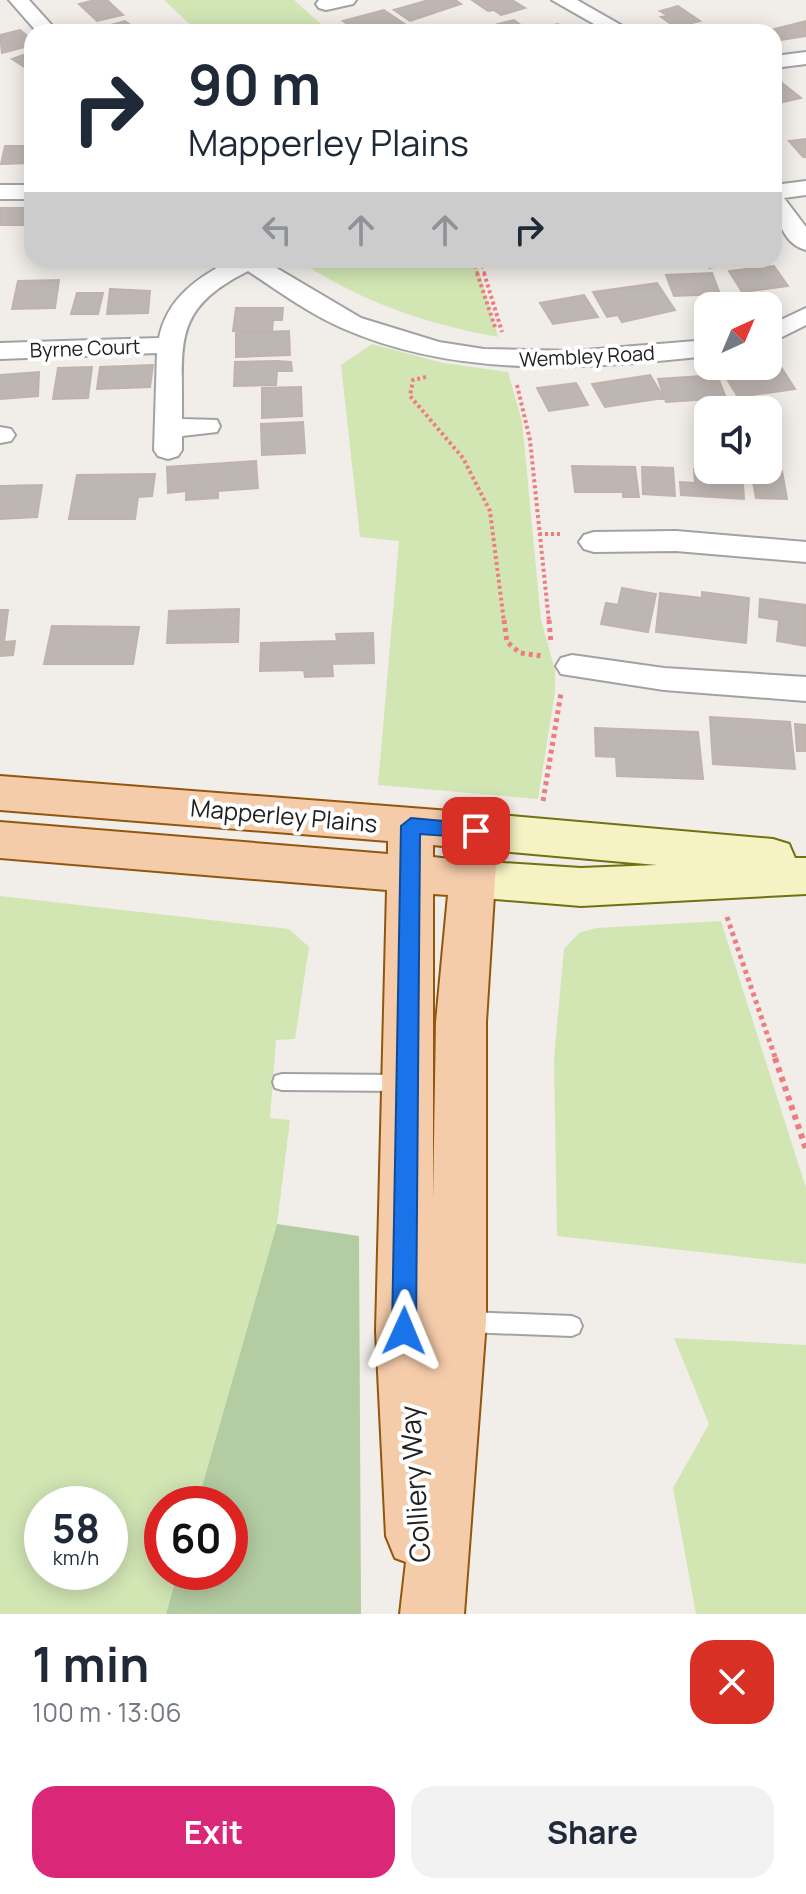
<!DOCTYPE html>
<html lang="en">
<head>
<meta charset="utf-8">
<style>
  :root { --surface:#fff; --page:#f2f2f3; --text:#1f2937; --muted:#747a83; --accent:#db2777 }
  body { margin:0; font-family:Manrope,sans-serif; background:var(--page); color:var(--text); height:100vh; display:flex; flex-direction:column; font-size:30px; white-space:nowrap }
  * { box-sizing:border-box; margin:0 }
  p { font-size:26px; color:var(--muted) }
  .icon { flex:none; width:44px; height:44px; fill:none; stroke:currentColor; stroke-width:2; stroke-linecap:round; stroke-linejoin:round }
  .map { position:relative; height:1614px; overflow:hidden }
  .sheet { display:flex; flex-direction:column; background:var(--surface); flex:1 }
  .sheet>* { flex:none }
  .hud { position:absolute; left:24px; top:24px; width:758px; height:244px; border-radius:24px; box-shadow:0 4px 20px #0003; background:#fff; color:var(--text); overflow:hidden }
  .needle { width:52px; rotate:44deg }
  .controls { position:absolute; left:694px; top:292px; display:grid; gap:16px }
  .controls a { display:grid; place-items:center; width:88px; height:88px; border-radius:16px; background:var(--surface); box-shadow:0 4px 20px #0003; font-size:40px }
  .speed { position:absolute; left:24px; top:1486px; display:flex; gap:16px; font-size:40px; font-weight:700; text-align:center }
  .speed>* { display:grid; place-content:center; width:104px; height:104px; border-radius:50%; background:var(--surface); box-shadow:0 4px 20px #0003; line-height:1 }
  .speed small { font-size:20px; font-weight:400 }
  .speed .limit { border:12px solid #d22; background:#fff; color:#111 }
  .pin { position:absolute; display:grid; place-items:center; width:68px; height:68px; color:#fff; margin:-34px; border-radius:16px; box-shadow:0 4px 12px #0006 }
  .me { position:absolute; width:88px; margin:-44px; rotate:1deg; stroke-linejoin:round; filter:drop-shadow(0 0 6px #0008) }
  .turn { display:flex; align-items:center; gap:28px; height:168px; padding:0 32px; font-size:36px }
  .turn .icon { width:104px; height:104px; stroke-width:2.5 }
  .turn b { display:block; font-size:56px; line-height:68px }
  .lanes { display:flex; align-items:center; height:76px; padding:0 32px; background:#0003; justify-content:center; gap:40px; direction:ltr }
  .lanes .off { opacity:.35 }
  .round { display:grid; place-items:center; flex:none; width:84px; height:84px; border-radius:24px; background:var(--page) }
  .summary { display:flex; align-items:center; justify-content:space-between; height:136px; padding:0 32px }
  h1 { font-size:48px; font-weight:700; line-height:60px }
  .button { display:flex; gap:16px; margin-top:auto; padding:16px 32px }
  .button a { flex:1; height:92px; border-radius:24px; background:var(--accent); color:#fff; font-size:32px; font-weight:700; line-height:92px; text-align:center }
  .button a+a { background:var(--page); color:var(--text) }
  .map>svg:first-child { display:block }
  .grass { fill:#d2e6b4; fill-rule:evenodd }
  .forest { fill:#b3cca2 }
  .building { fill:#beb6b2; stroke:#c1b3ac; stroke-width:2 }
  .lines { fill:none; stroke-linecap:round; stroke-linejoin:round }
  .lane-casing { stroke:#a2a2a2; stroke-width:4 }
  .street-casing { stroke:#a2a2a2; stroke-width:4 }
  .secondary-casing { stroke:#72710f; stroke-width:4 }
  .primary-casing { stroke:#92570d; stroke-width:4 }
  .path-far3 { stroke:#ef7c7e; stroke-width:3; stroke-dasharray:3 3; stroke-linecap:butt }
  .path-far2 { stroke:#ef7c7e; stroke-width:4; stroke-dasharray:3 3; stroke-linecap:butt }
  .path-far1 { stroke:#ef7c7e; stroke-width:5; stroke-dasharray:4 4; stroke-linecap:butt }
  .path { stroke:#ef7c7e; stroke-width:6; stroke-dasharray:5 5; stroke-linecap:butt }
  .lane { fill:#fff; fill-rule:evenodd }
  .street { fill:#fff; fill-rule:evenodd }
  .secondary { fill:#f5f2c3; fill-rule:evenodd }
  .primary { fill:#f5ccaa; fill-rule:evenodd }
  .route { fill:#1a73e8; stroke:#114b97; stroke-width:2 }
  .labels { text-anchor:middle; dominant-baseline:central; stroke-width:8; stroke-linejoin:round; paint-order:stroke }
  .far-street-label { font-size:20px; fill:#212121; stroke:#fff }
  .street-label { font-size:24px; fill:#212121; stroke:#fff }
  .near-street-label { font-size:28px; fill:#212121; stroke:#fff }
</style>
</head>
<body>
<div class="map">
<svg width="806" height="1614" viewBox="0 0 806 1614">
  <rect width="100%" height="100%" fill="#f1ede9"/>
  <!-- grass -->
  <path class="grass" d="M164,0H294L330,32H198Z
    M297,260H476L498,337C422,323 363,302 297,260Z
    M372,344L443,363L508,372L522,421L541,620L555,670V692L538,799L378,785L399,541L360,537L341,365Z
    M0,896L289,929L309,947L295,1039L276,1040L270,1118L290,1120L277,1224L197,1504H162V1572H178L166,1614H0ZM42,1504H110V1572H42Z
    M721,921L806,1188V1264L557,1236L554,1058L564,949L579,933L596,928Z
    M674,1338L806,1345V1614H696L673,1488L709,1424Z"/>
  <!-- forest -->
  <path class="forest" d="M277,1224L359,1236L361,1614H166L178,1572H230V1504H197Z"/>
  <!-- building -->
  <path class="building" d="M95,0H107L123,15L97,21L79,4Z
    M429,0H455L461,4L410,21L394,10Z
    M472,0H512L525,8L501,15L494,10L488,11Z
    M678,6L700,21L675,27L661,17L668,16L660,11Z
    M384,10L406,25L381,32H358L343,21Z
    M514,20L525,28L508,32L498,24Z
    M125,21L140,32H105L100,28Z
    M806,21V36L774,41V32H763Z
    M558,24L568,32L525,31Z
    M732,25L739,32L698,30Z
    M20,30L32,40V45L2,53L0,35Z
    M32,52V72L12,59Z
    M777,79L801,98L774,104V80Z
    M806,139V157H803L789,141Z
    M5,146H32V163L1,164Z
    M0,208H32L27,225H0Z
    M166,260H192L191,267H165Z
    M702,260H730L733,264L709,268Z
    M774,266L788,286L742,292L729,271Z
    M712,273L720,294L674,296L666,275Z
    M59,280L55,308L12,309L18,281Z
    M657,283L675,310L622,322L618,315L607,317L593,292Z
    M110,289L150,291L148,313L107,314Z
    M77,293H103L98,314H71Z
    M584,295L598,317L553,324L540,303Z
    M236,308H283L282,320H273L272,332L233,331Z
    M289,331L290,355L236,357V333Z
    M276,361L291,362L292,371H277L276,385L234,386L235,362Z
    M153,365L150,387L97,389L100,367Z
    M92,367L88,398L53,399L58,368Z
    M781,367L795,389L738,397L724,374Z
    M39,372L38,396L0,399V375Z
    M650,375L664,398L605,407L592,384Z
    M717,375L726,398L666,402L658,379Z
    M576,383L588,405L549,411L537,388Z
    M301,387L302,416L262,418V388Z
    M303,422L305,453L262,455L261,424Z
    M256,461L258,488L218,491V498L186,500V491L168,493L167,467Z
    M572,466L635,467L639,497H623V492H575Z
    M642,467L673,468L675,496L643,494Z
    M694,469L728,471V483L743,484L744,499L681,495L680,482L695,483Z
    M751,471H782L787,499L756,498Z
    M155,474L152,496L138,497L135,519H69L77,475Z
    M42,485L37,517L0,519V486Z
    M622,588L656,594L648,632L601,624L606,603L618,605Z
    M702,592L749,598L746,643L656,632L660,593L702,598Z
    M760,599L806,605V646L777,641L779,620L759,617Z
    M239,609L238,642L167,643L169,611Z
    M0,610H8L4,642L15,641L13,655L0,656Z
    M52,626L139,627L133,664H44Z
    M373,633L374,663L332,664L333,676L305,677L304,670L260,671L261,643L337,641L336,634Z
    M710,717L790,722L795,769L713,764Z
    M795,724L806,725V751H797Z
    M595,728L698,732L703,779L617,776L616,757L596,756Z"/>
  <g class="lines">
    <defs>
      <path id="lane" d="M282,1074L401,1075L408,1077L410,1083L408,1089L401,1091L282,1090L275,1088L273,1082L275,1076Z
        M467,1312L572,1316L579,1319L582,1326L579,1333L572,1336L467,1332L460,1329L457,1322L460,1315Z"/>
      <path id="street" d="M9,0H29L58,32H37Z
        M319,0H356L353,4L326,10L319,8L316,4Z
        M552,0H577L633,32H608Z
        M806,52V64L774,68V56Z
        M806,181V195L784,198L806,227V250C779,243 774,208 774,185Z
        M0,185H32V199H0Z
        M232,260H263L361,318L439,342L484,349L573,351L708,340V356C585,369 458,379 342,328C308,313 278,291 248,271C171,310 183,342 182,419L217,420L220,426L217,432L182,436V450L178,456L168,459L158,456L154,450L157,353L0,359V343L159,338C167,298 198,277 232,260Z
        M806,308V325L768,344V326Z
        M0,427L11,429L15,435L11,441L0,443Z
        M676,531L806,542V562L676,551L594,552L584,549L579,542L584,535L594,532Z
        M572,655L664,668L806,677V701L664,690L561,674L556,666L561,658Z"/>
      <path id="secondary" d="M476,813L773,839L789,844L795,858H806V894L581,906L472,897L456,892L449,879L456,866L472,861L581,868L657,865L476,849L460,843L454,831L460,819Z"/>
      <path id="primary" d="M0,776L476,813L492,819L498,831L486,1022V1321L464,1614H400L406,1562L395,1558L386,1536L376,1331L387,890L0,858V822L388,854V841L0,810ZM433,845L452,847L451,859L433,857ZM433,894L448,895L436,1022L433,1200Z"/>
    </defs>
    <!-- lane casing -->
    <use href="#lane" class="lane-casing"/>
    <!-- street casing -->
    <use href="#street" class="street-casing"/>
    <!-- secondary casing -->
    <use href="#secondary" class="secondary-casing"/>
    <!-- primary casing -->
    <use href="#primary" class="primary-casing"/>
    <!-- path-far3 -->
    <path class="path-far3" d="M473,260L478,275
      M480,260L485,275"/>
    <!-- path-far2 -->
    <path class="path-far2" d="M477,273L496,330
      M484,273L502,332
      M426,377L413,380L410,396L463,458L490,511L504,622
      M517,385L530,440L549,622
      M539,534H562"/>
    <!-- path-far1 -->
    <path class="path-far1" d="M504,620L507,642L520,653L543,656
      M549,620L551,644
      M543,801L561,693
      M727,917L776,1060"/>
    <!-- path -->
    <path class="path" d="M775,1058L806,1149"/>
    <!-- lane -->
    <use href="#lane" class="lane"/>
    <!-- street -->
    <use href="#street" class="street"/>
    <!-- secondary -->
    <use href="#secondary" class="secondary"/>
    <!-- primary -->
    <use href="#primary" class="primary"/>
  </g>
  <!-- route -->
  <path class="route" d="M411,818L476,824L485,831L476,838L420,834L416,1331L412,1339L404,1342L396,1339L392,1331L401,826Z"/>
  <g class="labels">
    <!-- far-street labels -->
    <g class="far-street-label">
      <text transform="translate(85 348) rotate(-2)">Byrne Court</text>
      <text transform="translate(587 356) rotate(-3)">Wembley Road</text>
    </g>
    <!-- street labels -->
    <g class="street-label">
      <text transform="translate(284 815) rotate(5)">Mapperley Plains</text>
    </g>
    <!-- near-street labels -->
    <g class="near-street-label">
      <text transform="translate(414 1484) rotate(-94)">Colliery Way</text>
    </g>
  </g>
</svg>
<div class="controls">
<a><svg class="needle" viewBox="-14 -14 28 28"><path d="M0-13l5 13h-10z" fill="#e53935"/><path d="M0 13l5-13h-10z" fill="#747a83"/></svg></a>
<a><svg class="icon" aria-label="sound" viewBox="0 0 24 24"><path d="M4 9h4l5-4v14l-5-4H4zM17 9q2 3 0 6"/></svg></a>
</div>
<div class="speed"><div>58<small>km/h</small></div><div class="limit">60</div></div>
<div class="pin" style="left:476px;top:831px;background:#d93025"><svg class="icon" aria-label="arrive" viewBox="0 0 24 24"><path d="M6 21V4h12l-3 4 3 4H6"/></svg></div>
<svg class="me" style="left:404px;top:1331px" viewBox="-20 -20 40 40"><path d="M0-17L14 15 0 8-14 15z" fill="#1a73e8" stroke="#fff" stroke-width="4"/></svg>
<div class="hud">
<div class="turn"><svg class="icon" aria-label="right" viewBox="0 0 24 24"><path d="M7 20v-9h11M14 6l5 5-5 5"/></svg><div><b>90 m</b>Mapperley Plains</div></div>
<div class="lanes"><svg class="icon off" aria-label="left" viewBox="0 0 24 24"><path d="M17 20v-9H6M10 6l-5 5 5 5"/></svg><svg class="icon off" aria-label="ahead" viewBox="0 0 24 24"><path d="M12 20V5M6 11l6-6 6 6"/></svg><svg class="icon off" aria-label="ahead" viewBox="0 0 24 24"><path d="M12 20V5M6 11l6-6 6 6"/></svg><svg class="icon" aria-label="right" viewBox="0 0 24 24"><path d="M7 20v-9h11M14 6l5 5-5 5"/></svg></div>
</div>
</div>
<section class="sheet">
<div class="summary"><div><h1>1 min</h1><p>100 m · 13:06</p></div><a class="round" style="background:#d93025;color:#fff"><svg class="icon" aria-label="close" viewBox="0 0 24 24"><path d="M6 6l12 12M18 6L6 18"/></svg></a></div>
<div class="button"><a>Exit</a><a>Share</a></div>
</section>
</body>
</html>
